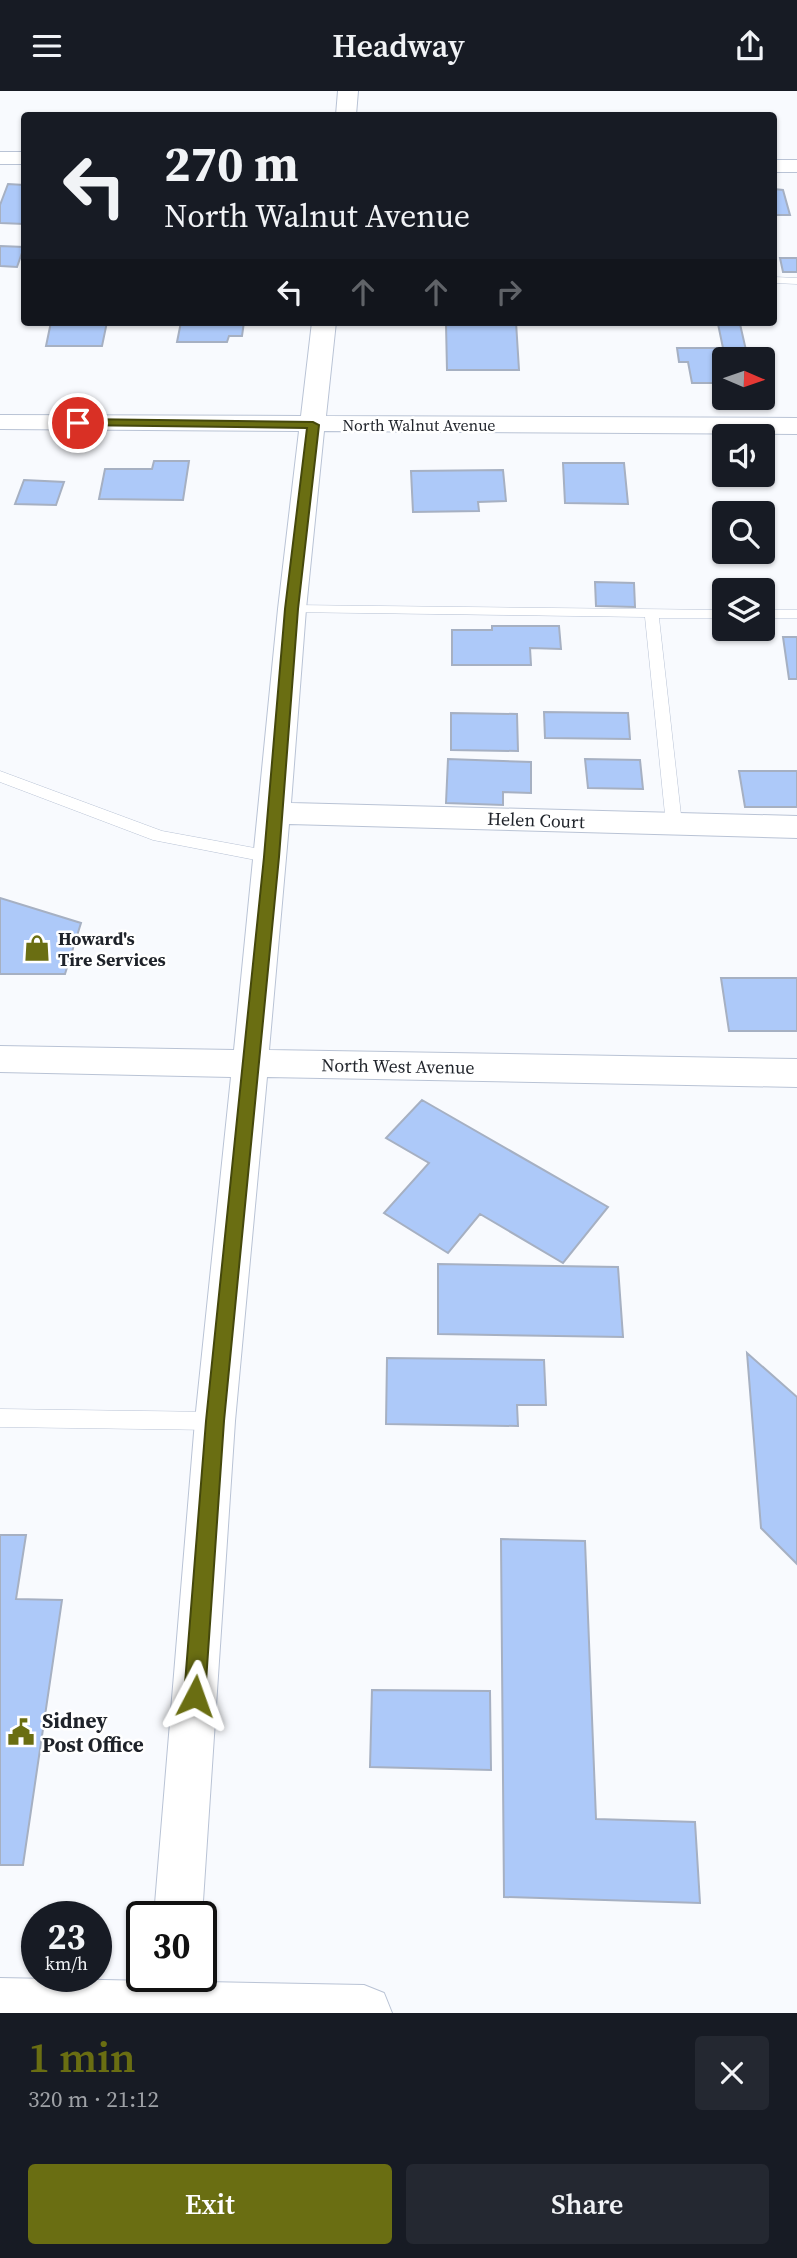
<!DOCTYPE html>
<html lang="en">
<head>
<meta charset="utf-8">
<style>
  :root { --surface:#171b24; --page:#242831; --text:#f1f3f6; --muted:#9ea1a6; --accent:#6a6e12 }
  body { margin:0; font-family:"Source Serif 4",serif; background:var(--page); color:var(--text); height:100vh; display:flex; flex-direction:column; font-size:26px; white-space:nowrap }
  * { box-sizing:border-box; margin:0 }
  p { font-size:23px; color:var(--muted) }
  .icon { flex:none; width:38px; height:38px; fill:none; stroke:currentColor; stroke-width:2; stroke-linecap:round; stroke-linejoin:round }
  .map { position:relative; height:1922px; overflow:hidden }
  .side { display:flex; flex-direction:column; background:var(--surface); flex:1 }
  .side>* { flex:none }
  .guide { position:absolute; left:21px; top:21px; width:756px; height:214px; border-radius:7px; box-shadow:0 2px 5px #0004; background:#171b24; color:var(--text); overflow:hidden }
  .needle { width:46px; rotate:92deg }
  .controls { position:absolute; left:712px; top:256px; display:grid; gap:14px }
  .controls a { display:grid; place-items:center; width:63px; height:63px; border-radius:7px; background:var(--surface); box-shadow:0 2px 5px #0004; font-size:35px }
  .speed { position:absolute; left:21px; top:1810px; display:flex; gap:14px; font-size:35px; font-weight:700; text-align:center }
  .speed>* { display:grid; place-content:center; width:91px; height:91px; border-radius:50%; background:var(--surface); box-shadow:0 2px 5px #0004; line-height:1 }
  .speed small { font-size:18px; font-weight:400 }
  .speed .limit { border:4px solid #111; border-radius:10px; background:#fff; color:#111 }
  .pin { position:absolute; display:grid; place-items:center; width:60px; height:60px; color:#fff; margin:-30px; border:4px solid #fff; border-radius:50%; box-shadow:0 2px 7px #0007 }
  .me { position:absolute; width:77px; margin:-38px; rotate:4deg; stroke-linejoin:round; filter:drop-shadow(0 0 5px #0008) }
  .turn { display:flex; align-items:center; gap:24px; height:147px; padding:0 28px; font-size:32px }
  .turn .icon { width:91px; height:91px; stroke-width:2.5 }
  .turn b { display:block; font-size:49px; line-height:60px }
  .lanes { display:flex; align-items:center; height:66px; padding:0 28px; background:#0003; justify-content:center; gap:35px; direction:ltr }
  .lanes .off { opacity:.35 }
  .round { display:grid; place-items:center; flex:none; width:74px; height:74px; border-radius:7px; background:var(--page) }
  .head { display:flex; align-items:center; justify-content:space-between; height:119px; padding:0 28px }
  h1 { font-size:42px; font-weight:600; line-height:52px; color:var(--accent) }
  .primary-button { display:flex; gap:14px; margin-top:auto; padding:14px 28px }
  .primary-button a { flex:1; height:80px; border-radius:7px; background:var(--accent); color:#fff; font-size:28px; font-weight:600; line-height:80px; text-align:center }
  .primary-button a+a { background:var(--page); color:var(--text) }
  header { display:flex; justify-content:space-between; align-items:center; height:91px; padding:0 28px; background:var(--surface); font-size:32px; font-weight:600 }
  .map>svg:first-child { display:block }
  .building { fill:#adc9f9; stroke:#a6b0c2; stroke-width:2 }
  .lines { fill:none; stroke-linecap:round; stroke-linejoin:round }
  .lane-casing { stroke:#b9c3d5; stroke-width:1 }
  .street-casing { stroke:#b9c3d5; stroke-width:2 }
  .primary-casing { stroke:#b9c3d5; stroke-width:2 }
  .lane { fill:#fff; fill-rule:evenodd }
  .street { fill:#fff; fill-rule:evenodd }
  .primary { fill:#fff; fill-rule:evenodd }
  .route { fill:#6a6e12; stroke:#45480c; stroke-width:2 }
  .labels { text-anchor:middle; dominant-baseline:central; stroke-width:5; stroke-linejoin:round; paint-order:stroke }
  .far-street-label { font-size:16px; fill:#1f232a; stroke:#fff }
  .street-label { font-size:18px; fill:#1f232a; stroke:#fff }
  .poi-label { font-size:18px; font-weight:bold; fill:#1f232a; stroke:#fff; text-anchor:start }
  .near-poi-label { font-size:21px; font-weight:bold; fill:#1f232a; stroke:#fff; text-anchor:start }
</style>
</head>
<body>
<header><svg class="icon" aria-label="menu" viewBox="0 0 24 24"><path d="M4 6h16M4 12h16M4 18h16"/></svg>Headway<svg class="icon" aria-label="share" viewBox="0 0 24 24"><path d="M12 15V3M7 8l5-5 5 5M5 13v7h14v-7"/></svg></header>
<div class="map">
<svg width="797" height="1922" viewBox="0 0 797 1922">
  <rect width="100%" height="100%" fill="#f8fafe"/>
  <!-- building -->
  <path class="building" d="M8,93L24,94V133L0,132V114Z
    M774,98L783,99L790,124H774Z
    M0,155L24,156L17,176L0,175Z
    M780,167H797V181H783Z
    M51,231H107L102,255H46Z
    M181,231H244L242,245H229L227,251H177Z
    M473,231H516L519,279H447L446,233H473Z
    M718,233H740L748,268H724V292H692L688,271H679L677,257H723Z
    M154,370H189L183,409L99,408L105,378H152Z
    M563,372H624L628,413L565,412Z
    M503,379L506,410L478,411L479,420L413,421L411,380Z
    M24,389L64,391L56,414L15,413Z
    M595,491L634,492L635,516L596,515Z
    M492,535H559L561,558L530,557L531,574H452V539H492Z
    M783,546H797V588H789Z
    M544,621L628,622L630,648L545,647Z
    M451,622L517,623L518,660L451,659Z
    M448,668L531,671V702L503,701V714L446,712Z
    M585,668L640,669L643,698L588,697Z
    M739,680H797V716H745Z
    M0,807L81,832L65,883H0Z
    M721,887H797V940H729Z
    M422,1009L608,1116L563,1172L480,1123L448,1162L384,1122L429,1072L386,1047Z
    M438,1173L618,1176L623,1246L438,1243Z
    M747,1262L797,1306V1473L761,1437Z
    M387,1267L544,1269L546,1314H517L518,1335L386,1333Z
    M0,1444H26L16,1508L62,1509L23,1774H0Z
    M501,1448L585,1450L596,1728L695,1731L700,1812L504,1806Z
    M372,1599L490,1600L491,1679L370,1676Z"/>
  <g class="lines">
    <defs>
      <path id="lane" d="M774,186L797,187V193L774,192Z
        M292,514L724,519V527H659L682,733L674,738L666,733L645,526L287,521L285,518Z
        M763,519H797V527H763Z
        M0,680L162,740L271,760L279,766L271,772L153,749L0,691Z
        M0,1318L215,1321L222,1324L225,1330L222,1336L215,1339L0,1336Z"/>
      <path id="street" d="M338,0H358L356,24H336Z
        M0,61H24V73H0Z
        M774,69H797V81H774Z
        M312,231H336L326,325L797,327V343L324,340L306,518L291,712L797,725V747L289,733L269,959L797,968V996L267,986L235,1330L202,1825L201,1828V1825H154L195,1330L231,986L0,981V955L234,959L278,518L299,340L0,338V324L301,325Z"/>
      <path id="primary" d="M0,1887L364,1894L384,1902L392,1922H0Z"/>
    </defs>
    <!-- lane casing -->
    <use href="#lane" class="lane-casing"/>
    <!-- street casing -->
    <use href="#street" class="street-casing"/>
    <!-- primary casing -->
    <use href="#primary" class="primary-casing"/>
    <!-- lane -->
    <use href="#lane" class="lane"/>
    <!-- street -->
    <use href="#street" class="street"/>
    <!-- primary -->
    <use href="#primary" class="primary"/>
  </g>
  <!-- route -->
  <path class="route" d="M78,328L313,331L319,334L298,518L279,766L224,1330L205,1605L202,1612L195,1615L187,1612L184,1605L206,1330L264,766L285,518L307,337L74,334L73,332Z"/>
  <!-- icons -->
  <defs>
    <symbol id="shop-bare" viewBox="-9 -9 18 18"><path d="M-5-2.5h2.3a2.7 3.5 0 0 1 5.4 0H5L5.5 6h-11ZM-1.5-2.5h3a1.5 2.3 0 0 0-3 0Z" fill="#6a6e12" stroke="#fff" stroke-width="2.5" paint-order="stroke"/></symbol>
    <symbol id="civic-bare" viewBox="-9 -9 18 18"><path d="M-.6-6.5H3V-4.5H.6V-3L4-1V1h2V6H-6V1h2V-1L-.6-3ZM-1.2 2.5V6h2.4V2.5Z" fill="#6a6e12" stroke="#fff" stroke-width="2.5" paint-order="stroke"/></symbol>
  </defs>
  <g fill-rule="evenodd">
    <use href="#shop-bare" x="18" y="838" width="38" height="38"/>
    <use href="#civic-bare" x="2" y="1622" width="38" height="38"/>
  </g>
  <g class="labels">
    <!-- far-street labels -->
    <g class="far-street-label">
      <text x="419" y="334">North Walnut Avenue</text>
    </g>
    <!-- street labels -->
    <g class="street-label">
      <text transform="translate(536 729) rotate(2)">Helen Court</text>
      <text transform="translate(398 975) rotate(1)">North West Avenue</text>
    </g>
    <!-- poi labels -->
    <g class="poi-label">
      <text x="58" y="847">Howard's<tspan x="58" dy="21">Tire Services</tspan></text>
    </g>
    <!-- near-poi labels -->
    <g class="near-poi-label">
      <text x="42" y="1629">Sidney<tspan x="42" dy="24">Post Office</tspan></text>
    </g>
  </g>
</svg>
<div class="controls">
<a><svg class="needle" viewBox="-14 -14 28 28"><path d="M0-13l5 13h-10z" fill="#e53935"/><path d="M0 13l5-13h-10z" fill="#9ea1a6"/></svg></a>
<a><svg class="icon" aria-label="sound" viewBox="0 0 24 24"><path d="M4 9h4l5-4v14l-5-4H4zM17 9q2 3 0 6"/></svg></a>
<a><svg class="icon" aria-label="search" viewBox="0 0 24 24"><circle cx="10" cy="10" r="6"/><path d="M15 15l6 6"/></svg></a>
<a><svg class="icon" aria-label="layers" viewBox="0 0 24 24"><path d="M12 4l9 5-9 5-9-5zM3 14l9 5 9-5"/></svg></a>
</div>
<div class="speed"><div>23<small>km/h</small></div><div class="limit">30</div></div>
<div class="pin" style="left:78px;top:332px;background:#d93025"><svg class="icon" aria-label="arrive" viewBox="0 0 24 24"><path d="M6 21V4h12l-3 4 3 4H6"/></svg></div>
<svg class="me" style="left:195px;top:1605px" viewBox="-20 -20 40 40"><path d="M0-17L14 15 0 8-14 15z" fill="#6a6e12" stroke="#fff" stroke-width="4"/></svg>
<div class="guide">
<div class="turn"><svg class="icon" aria-label="left" viewBox="0 0 24 24"><path d="M17 20v-9H6M10 6l-5 5 5 5"/></svg><div><b>270 m</b>North Walnut Avenue</div></div>
<div class="lanes"><svg class="icon" aria-label="left" viewBox="0 0 24 24"><path d="M17 20v-9H6M10 6l-5 5 5 5"/></svg><svg class="icon off" aria-label="ahead" viewBox="0 0 24 24"><path d="M12 20V5M6 11l6-6 6 6"/></svg><svg class="icon off" aria-label="ahead" viewBox="0 0 24 24"><path d="M12 20V5M6 11l6-6 6 6"/></svg><svg class="icon off" aria-label="right" viewBox="0 0 24 24"><path d="M7 20v-9h11M14 6l5 5-5 5"/></svg></div>
</div>
</div>
<section class="side">
<div class="head"><div><h1>1 min</h1><p>320 m · 21:12</p></div><a class="round"><svg class="icon" aria-label="close" viewBox="0 0 24 24"><path d="M6 6l12 12M18 6L6 18"/></svg></a></div>
<div class="primary-button"><a>Exit</a><a>Share</a></div>
</section>
</body>
</html>
